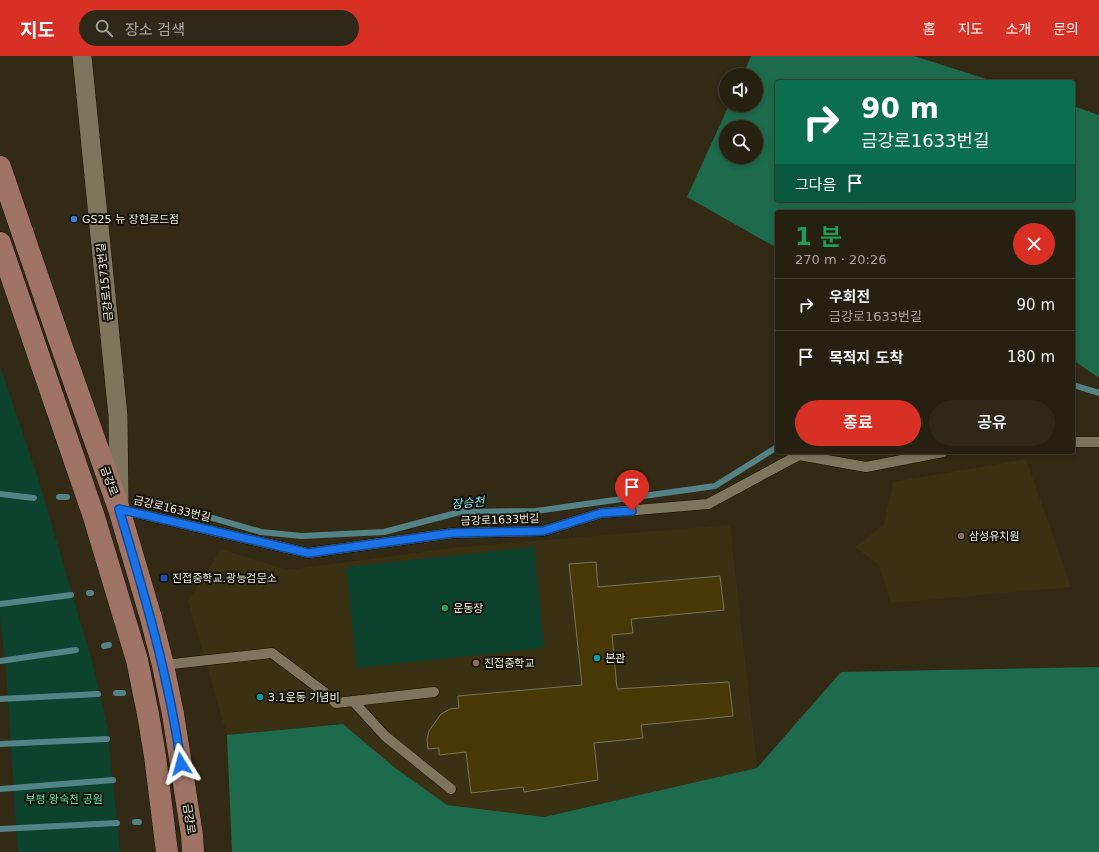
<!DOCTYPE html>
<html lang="ko">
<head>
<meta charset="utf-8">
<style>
  :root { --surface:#262010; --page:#2e2819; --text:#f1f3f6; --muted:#a4a39f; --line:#423e30; --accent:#d93025 }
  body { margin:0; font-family:"DejaVu Sans","Noto Sans KR",sans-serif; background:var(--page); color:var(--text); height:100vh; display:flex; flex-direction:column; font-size:15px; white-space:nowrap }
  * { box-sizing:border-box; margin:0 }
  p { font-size:13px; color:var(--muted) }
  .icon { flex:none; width:22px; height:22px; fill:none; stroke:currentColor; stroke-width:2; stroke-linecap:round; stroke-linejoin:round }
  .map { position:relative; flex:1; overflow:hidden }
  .panel { position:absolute; left:775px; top:154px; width:300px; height:244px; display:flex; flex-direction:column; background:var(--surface); border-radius:4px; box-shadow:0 2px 6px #0003,0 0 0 1px var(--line) }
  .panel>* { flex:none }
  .guide { position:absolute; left:775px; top:24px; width:300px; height:122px; border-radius:4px; box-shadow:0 2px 6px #0003,0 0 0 1px var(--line); background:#0b6e4f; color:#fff; overflow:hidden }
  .buttons { position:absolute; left:719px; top:12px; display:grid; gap:8px }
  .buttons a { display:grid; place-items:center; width:44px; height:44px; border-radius:50%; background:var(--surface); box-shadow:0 2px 6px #0003,0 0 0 1px var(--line); font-size:20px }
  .pin { position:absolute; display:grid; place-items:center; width:34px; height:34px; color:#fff; margin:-41px -17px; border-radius:50% 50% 50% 0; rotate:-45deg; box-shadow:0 0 4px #0007 }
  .pin .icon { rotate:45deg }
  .me { position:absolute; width:44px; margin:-22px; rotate:352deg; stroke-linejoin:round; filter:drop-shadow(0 0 3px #0008) }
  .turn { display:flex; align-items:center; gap:14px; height:84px; padding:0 20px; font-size:18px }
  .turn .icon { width:52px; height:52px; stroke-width:2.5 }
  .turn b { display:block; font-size:28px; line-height:34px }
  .then { display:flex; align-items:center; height:38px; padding:0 20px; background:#0003; gap:8px; font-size:15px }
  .round { display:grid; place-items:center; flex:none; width:42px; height:42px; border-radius:21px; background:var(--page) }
  .head { display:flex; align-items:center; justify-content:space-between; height:68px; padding:0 20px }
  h1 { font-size:24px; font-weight:600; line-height:30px; color:#1e9e55 }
  .cta { display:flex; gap:8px; margin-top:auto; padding:8px 20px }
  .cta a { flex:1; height:46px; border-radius:24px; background:var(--accent); color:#fff; font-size:16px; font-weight:600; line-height:46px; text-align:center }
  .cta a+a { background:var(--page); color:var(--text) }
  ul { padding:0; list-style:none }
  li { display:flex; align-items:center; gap:12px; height:52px; padding:0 20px; border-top:1px solid var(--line) }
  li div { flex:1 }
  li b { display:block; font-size:15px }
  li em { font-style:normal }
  header { display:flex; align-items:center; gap:24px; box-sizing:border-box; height:56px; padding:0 20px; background:var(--accent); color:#fff }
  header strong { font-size:19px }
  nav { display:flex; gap:22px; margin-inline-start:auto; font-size:14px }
  .search { width:280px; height:36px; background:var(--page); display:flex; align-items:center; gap:10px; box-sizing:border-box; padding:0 14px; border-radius:22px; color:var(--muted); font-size:15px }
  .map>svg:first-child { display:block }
  .built { fill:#3a3014 }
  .green { fill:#0c422e }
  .forest { fill:#1d6a4c; fill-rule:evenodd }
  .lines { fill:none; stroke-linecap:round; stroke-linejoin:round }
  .stream { stroke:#538386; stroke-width:6 }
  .building { fill:#483806; stroke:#79715a }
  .service-casing { stroke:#191201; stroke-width:11 }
  .minor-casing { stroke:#191201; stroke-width:20 }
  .secondary-casing { stroke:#191201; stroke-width:23 }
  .service { stroke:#7e755e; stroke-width:10 }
  .minor { stroke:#7e755e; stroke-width:19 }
  .secondary { stroke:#9f7466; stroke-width:22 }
  .route-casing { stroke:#114b97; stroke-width:10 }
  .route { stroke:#1a73e8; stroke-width:7 }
  .shop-dot { fill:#3f7fe0; stroke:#16130a; stroke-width:1.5 }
  .education-dot { fill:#8d6e63; stroke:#16130a; stroke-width:1.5 }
  .transit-dot { fill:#1a4fb4; stroke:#16130a; stroke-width:1.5 }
  .leisure-dot { fill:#2e9e5b; stroke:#16130a; stroke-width:1.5 }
  .culture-dot { fill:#0f9aa8; stroke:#16130a; stroke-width:1.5 }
  .labels { text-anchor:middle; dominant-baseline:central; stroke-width:4; stroke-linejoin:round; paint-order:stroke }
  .poi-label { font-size:11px; fill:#f3eee1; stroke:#16130a; text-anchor:start }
  .street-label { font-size:11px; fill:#f3eee1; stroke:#16130a }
  .park-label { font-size:11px; fill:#5bdfa7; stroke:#16130a }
  .water-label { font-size:12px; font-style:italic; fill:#69e5fa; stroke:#16130a }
</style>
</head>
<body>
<header>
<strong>지도</strong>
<div class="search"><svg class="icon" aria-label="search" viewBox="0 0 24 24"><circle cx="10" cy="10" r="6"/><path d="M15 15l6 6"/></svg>장소 검색</div>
<nav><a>홈</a><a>지도</a><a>소개</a><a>문의</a></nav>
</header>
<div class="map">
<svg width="1099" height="796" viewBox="0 0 1099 796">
  <rect width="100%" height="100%" fill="#322a15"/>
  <!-- built -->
  <path class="built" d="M1026,403L1071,531L891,547L879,509L855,491L884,469L893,426Z
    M730,469L757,712L544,761L447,749L394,711L343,668L227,679L188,545L221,493L287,514L460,491Z"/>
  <!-- green -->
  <path class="green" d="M0,310L38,422L93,609L107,670L120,796H18L6,614L0,560Z
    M534,491L544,592L357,612L346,511Z"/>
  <!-- forest -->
  <path class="forest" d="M751,0H914L996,26H777V144H1073V50L1099,59V322L1073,304V156H777V192L687,141L729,49H756V19H743ZM726,71H756V101H726Z
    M1099,611V796H232L227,679L343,668L394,711L447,749L544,761L757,712L841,616Z"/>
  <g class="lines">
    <!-- stream -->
    <path class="stream" d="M1073,329L1099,337
      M0,438L34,442
      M59,441H67
      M154,445L261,476L302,480L384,476L460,456L536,455L715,430L777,391
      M89,537H91
      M0,548L71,539
      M104,590L109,589
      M0,605L76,594
      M116,637H123
      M0,643L98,638
      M0,688L107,683
      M0,733L113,724
      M135,766H139
      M0,773L117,767"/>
  </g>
  <!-- building -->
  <path class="building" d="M596,506L598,531L720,520L724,554L631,563L633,577L612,579L617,633L729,626L733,660L641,669L643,682L594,687L598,724L524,736L523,731L471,737L466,696L439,699V692L428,693L427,683L429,675L441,658L450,653L459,652L458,640L582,629L569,508Z"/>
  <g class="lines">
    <defs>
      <path id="service" d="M1073,386H1099
        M119,453L308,497L453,477L543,475L601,457L708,448L799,399L866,411L943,396
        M163,609L272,597L324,636L336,647L434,636
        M353,645L385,680L451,733"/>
      <path id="minor" d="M82,0L118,360L119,445"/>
      <path id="secondary" d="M0,111L59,283L119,453L151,562L163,609L173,658L192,779L193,796
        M0,187L94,461L137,604L148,658L155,700L167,796"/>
    </defs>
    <!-- service casing -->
    <use href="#service" class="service-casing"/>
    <!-- minor casing -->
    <use href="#minor" class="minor-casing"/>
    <!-- secondary casing -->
    <use href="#secondary" class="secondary-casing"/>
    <!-- service -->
    <use href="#service" class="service"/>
    <!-- minor -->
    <use href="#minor" class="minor"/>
    <!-- secondary -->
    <use href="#secondary" class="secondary"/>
  </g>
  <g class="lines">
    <defs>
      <path id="route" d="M181,708C169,621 144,537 119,453L308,497L453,477L543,475L601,457L632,455"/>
    </defs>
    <!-- route casing -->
    <use href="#route" class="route-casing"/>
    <!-- route -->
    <use href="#route" class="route"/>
  </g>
  <!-- markers -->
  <circle class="shop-dot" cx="74" cy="163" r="4"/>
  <g class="education-dot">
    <circle cx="961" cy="480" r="4"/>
    <circle cx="476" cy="607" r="4"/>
  </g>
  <rect class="transit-dot" x="160" y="518" width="8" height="8" rx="2"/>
  <circle class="leisure-dot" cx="445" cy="552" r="4"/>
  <g class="culture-dot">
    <circle cx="597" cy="602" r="4"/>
    <circle cx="260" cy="641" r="4"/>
  </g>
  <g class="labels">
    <!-- poi labels -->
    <g class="poi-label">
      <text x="82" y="163">GS25 뉴 장현로드점</text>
      <text x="969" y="480">삼성유치원</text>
      <text x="172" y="522">진접중학교.광능검문소</text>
      <text x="453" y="552">운동장</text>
      <text x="605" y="602">본관</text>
      <text x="484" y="607">진접중학교</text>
      <text x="268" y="641">3.1운동 기념비</text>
    </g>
    <!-- street labels -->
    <g class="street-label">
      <text transform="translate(105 226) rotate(-96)">금강로1573번길</text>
      <text transform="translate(109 425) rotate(70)">금강로</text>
      <text transform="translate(172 453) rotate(13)">금강로1633번길</text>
      <text transform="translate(500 464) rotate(-2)">금강로1633번길</text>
      <text transform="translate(189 763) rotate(81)">금강로</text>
    </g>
    <!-- park labels -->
    <g class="park-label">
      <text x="64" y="743">부평 왕숙천 공원</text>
    </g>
    <!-- water labels -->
    <g class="water-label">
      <text transform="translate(468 447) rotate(-5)">장승천</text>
    </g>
  </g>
</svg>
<div class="buttons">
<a><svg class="icon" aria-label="sound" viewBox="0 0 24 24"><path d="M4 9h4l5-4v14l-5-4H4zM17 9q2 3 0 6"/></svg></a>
<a><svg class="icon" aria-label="search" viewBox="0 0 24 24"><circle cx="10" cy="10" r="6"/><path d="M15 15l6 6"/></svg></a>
</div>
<div class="pin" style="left:632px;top:455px;background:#d93025"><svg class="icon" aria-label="arrive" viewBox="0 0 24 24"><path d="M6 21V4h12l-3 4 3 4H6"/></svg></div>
<svg class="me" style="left:181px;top:708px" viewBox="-20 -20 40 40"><path d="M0-17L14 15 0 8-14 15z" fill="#1a73e8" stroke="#fff" stroke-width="4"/></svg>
<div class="guide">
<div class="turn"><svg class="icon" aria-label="right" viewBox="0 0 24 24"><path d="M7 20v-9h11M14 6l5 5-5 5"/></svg><div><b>90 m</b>금강로1633번길</div></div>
<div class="then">그다음<svg class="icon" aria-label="arrive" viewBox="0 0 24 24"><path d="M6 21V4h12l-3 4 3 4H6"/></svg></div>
</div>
<section class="panel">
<div class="head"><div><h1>1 분</h1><p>270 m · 20:26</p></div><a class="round" style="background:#d93025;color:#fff"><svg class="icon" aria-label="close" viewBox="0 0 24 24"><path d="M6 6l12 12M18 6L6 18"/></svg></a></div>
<ul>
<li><svg class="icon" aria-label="right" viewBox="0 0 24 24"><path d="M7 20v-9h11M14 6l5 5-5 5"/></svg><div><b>우회전</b><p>금강로1633번길</p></div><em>90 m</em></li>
<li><svg class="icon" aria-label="arrive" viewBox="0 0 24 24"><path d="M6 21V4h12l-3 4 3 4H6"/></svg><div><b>목적지 도착</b></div><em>180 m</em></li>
</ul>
<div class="cta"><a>종료</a><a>공유</a></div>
</section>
</div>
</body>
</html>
